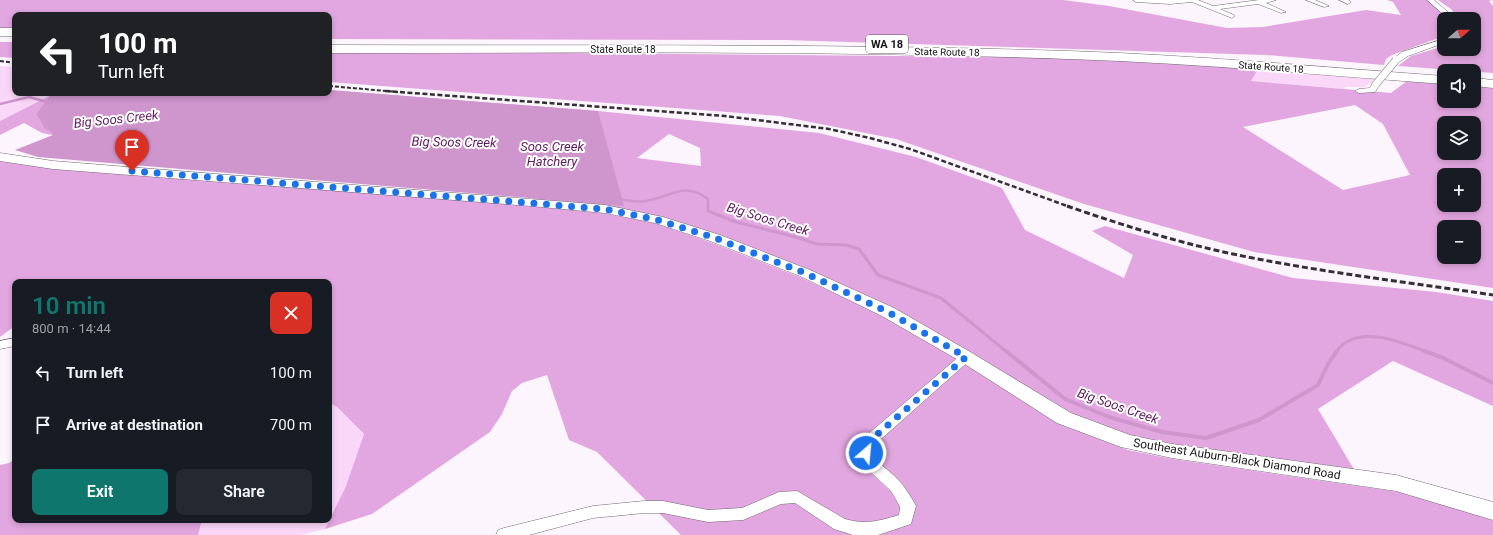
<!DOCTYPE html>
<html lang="en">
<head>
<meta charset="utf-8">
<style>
  :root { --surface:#171b24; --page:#242831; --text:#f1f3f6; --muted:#9ea1a6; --accent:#0f766e }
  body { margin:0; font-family:Roboto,sans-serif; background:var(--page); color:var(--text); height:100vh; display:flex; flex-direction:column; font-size:15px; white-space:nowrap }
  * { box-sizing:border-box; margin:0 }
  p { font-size:13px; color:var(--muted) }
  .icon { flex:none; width:22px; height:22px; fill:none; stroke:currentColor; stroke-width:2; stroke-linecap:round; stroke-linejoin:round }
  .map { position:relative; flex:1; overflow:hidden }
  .side { position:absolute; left:12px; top:279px; width:320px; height:244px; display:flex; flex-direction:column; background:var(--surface); border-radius:8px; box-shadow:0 2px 6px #0003 }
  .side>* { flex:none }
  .banner { position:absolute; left:12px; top:12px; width:320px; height:84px; border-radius:8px; box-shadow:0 2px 6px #0003; background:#202124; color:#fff; overflow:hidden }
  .needle { width:26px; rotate:70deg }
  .fabs { position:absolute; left:1437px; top:12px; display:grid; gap:8px }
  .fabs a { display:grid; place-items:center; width:44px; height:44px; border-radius:8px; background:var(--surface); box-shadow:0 2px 6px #0003; font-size:20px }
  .pin { position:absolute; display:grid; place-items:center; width:34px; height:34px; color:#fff; margin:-41px -17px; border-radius:50% 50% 50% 0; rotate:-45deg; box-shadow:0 0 4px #0007 }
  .pin .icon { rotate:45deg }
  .me { position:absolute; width:44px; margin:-22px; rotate:27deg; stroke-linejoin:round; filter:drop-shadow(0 0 3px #0008) }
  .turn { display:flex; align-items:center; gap:14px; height:84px; padding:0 20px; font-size:18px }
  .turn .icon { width:52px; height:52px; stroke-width:2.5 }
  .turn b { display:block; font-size:28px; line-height:34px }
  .round { display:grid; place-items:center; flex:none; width:42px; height:42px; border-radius:8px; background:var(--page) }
  .headline { display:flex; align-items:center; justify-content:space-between; height:68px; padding:0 20px }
  h1 { font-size:24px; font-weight:600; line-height:30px; color:var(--accent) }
  .primary-button { display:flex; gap:8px; margin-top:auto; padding:8px 20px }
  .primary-button a { flex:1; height:46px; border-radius:8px; background:var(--accent); color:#fff; font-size:16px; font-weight:600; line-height:46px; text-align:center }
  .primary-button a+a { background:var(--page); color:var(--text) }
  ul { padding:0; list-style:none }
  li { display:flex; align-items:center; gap:12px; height:52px; padding:0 20px }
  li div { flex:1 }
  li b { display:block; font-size:15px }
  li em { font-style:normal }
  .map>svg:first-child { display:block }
  .green { fill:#fad7f8 }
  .forest { fill:#e2a7e0; fill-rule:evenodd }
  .water { fill:#cf95cd }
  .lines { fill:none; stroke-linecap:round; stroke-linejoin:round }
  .stream-far2 { stroke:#cf95cd; stroke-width:2.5 }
  .stream-far1 { stroke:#cf95cd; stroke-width:3 }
  .stream { stroke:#cf95cd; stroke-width:4 }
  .street-casing { stroke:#726a71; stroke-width:1 }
  .secondary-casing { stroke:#726a71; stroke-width:1 }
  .highway-casing { stroke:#726a71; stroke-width:1 }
  .street { fill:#fff; fill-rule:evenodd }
  .secondary { fill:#fff; fill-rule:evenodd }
  .highway { fill:#fff; fill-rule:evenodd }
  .rail-far2 { stroke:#323032; stroke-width:2; stroke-dasharray:4 2; stroke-linecap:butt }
  .rail-far1 { stroke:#323032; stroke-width:2.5; stroke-dasharray:5 2.5; stroke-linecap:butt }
  .rail { stroke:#323032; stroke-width:3; stroke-dasharray:6 3; stroke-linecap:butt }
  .street-bridge-casing { stroke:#726a71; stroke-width:8; stroke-linecap:butt }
  .street-bridge { stroke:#fff; stroke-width:7 }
  .route { stroke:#1a73e8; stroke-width:7; stroke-dasharray:0 12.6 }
  .labels { text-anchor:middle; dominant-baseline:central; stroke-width:4; stroke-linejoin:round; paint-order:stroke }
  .far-street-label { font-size:10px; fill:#171517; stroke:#fff }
  .shield { fill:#fff; stroke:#5d5b5d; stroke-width:1 }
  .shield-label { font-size:11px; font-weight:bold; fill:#171517 }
  .street-label { font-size:12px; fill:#171517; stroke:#fff }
  .water-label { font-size:13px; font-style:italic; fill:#5f1b5f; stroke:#fff }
</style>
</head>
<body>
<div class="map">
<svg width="1493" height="535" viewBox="0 0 1493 535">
  <rect width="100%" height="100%" fill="#fdf5fd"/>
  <!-- green -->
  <path class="green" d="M0,66L15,67V93H55L0,121Z
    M1258,69L1375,79L1365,87H1345L1344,89L1250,81Z
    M329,403L337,407L364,434L346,486L325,529L300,535H198L202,520H329Z"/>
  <!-- forest -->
  <path class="forest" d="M0,0H1063L1109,6L1227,28L1263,27L1366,10L1401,15L1393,2L1387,0H1427L1448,19H1444V36L1392,55L1386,59L1384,65L1266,55L784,40L329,39V15H15V29H0Z
    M1438,0H1493L1489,1L1493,6V73L1398,66L1411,56L1444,46V49H1474V19H1460L1451,9Z
    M0,42H15V58L0,57Z
    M329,51L1004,57L1116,60L1258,69L1251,81L1391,93L1407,81L1444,84V101H1474V86L1493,87V288L1254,252L1084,204L896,139L780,116L329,82ZM1355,105L1383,124L1410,175L1343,190L1243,127ZM1444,123H1474V153H1444ZM1444,175H1474V205H1444ZM1444,227H1474V257H1444Z
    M329,90L598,111L819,133L916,157L1002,188L1025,230L1124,278L1133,255L1092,231L1105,226L1293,278L1436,292L1493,301V406L1393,361L1318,409L1355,471L1170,445L1129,437L1067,413L892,309L661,217L607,206L533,199L553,162L83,141L42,133L24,123L0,135V121L55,93H329ZM669,134L700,148L701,166L637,158Z
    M0,161L47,168L529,206L602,213L654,223L710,242L800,277L883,316L961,361L1059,423L1128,450L1173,459L1399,492L1493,519V535H681L597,452L569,440L547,375L522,383L512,391L502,414L490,432L372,514L325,529L346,486L364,434L337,407L329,403V282H15V326L0,337Z
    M15,459V520H202L198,535H0V465L9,463Z"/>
  <!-- water -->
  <path class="water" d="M329,90L598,111L624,206L38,157L15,150L53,135L39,114L50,95L55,93H329Z"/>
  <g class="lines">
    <!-- stream-far2 -->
    <path class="stream-far2" d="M0,104L29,97L47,102L38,114L46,128L52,130
      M618,199C627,200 637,203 646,201C671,197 684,181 708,199V207"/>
    <!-- stream-far1 -->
    <path class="stream-far1" d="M708,206V211L736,222L796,237L817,244L846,245L859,249L878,275L941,298L1007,352
      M1336,352C1356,323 1401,342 1427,352"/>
    <!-- stream -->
    <path class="stream" d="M1006,351L1065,399L1109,417L1162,432L1206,438L1259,420L1318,385L1328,364L1337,351
      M1424,351L1441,357L1493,383"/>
    <defs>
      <path id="street" d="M1133,0H1198L1213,6L1259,0H1276L1266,3L1286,12L1281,13L1258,4L1220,9L1234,15L1235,16L1232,18L1192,2L1170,4L1136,2Z
        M1306,0H1315L1329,6L1324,7Z
        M1339,0H1348L1351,2L1348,4Z
        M1427,0H1434L1456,19H1449Z
        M1444,39V43L1408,56L1399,62H1393L1392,60L1402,52Z
        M1373,82H1376L1380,84L1375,92L1359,93L1355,91L1359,89L1370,88Z
        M15,338V346L0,349V341Z
        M966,353L970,354L972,357L970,360L872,447C875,465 892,471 902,484C907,491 912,498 916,506L911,524L878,535H853L834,529L795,503L781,504L743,520L708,522L663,513H644L593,518L529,535H496L498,530L504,528L593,506L644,501H663L708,510L742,508L779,492L797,491L845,519C865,525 879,521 899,515L900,507C897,501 894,495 890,490C880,479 850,459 860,441L962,354Z"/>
      <path id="secondary" d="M0,153L53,161L605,205L663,217L720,235L810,270L894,308L972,353L1071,413L1130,435L1172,444L1396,475L1493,502V520L1396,491L1172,458L1121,447L1057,423L960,361L882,316L800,276L710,241L655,223L605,213L531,206L53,169L0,161Z"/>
      <path id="highway" d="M0,28H15V36H0Z
        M329,45C576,46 823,43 1069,51C1194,55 1319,67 1444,76V84C1319,75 1194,63 1069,59C823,50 576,53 329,53Z
        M1474,78L1493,80V88L1474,86Z"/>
    </defs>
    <!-- street casing -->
    <use href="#street" class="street-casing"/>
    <!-- secondary casing -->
    <use href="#secondary" class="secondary-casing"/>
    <!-- highway casing -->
    <use href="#highway" class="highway-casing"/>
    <!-- street -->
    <use href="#street" class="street"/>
    <!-- secondary -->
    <use href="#secondary" class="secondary"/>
    <!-- highway -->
    <use href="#highway" class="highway"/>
    <!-- rail-far2 -->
    <path class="rail-far2" d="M0,61L15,63
      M329,86L398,92"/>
    <!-- rail-far1 -->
    <path class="rail-far1" d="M385,91L725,116L829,129L870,138L910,149L1070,207"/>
    <!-- rail -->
    <path class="rail" d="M1067,206C1122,225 1176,242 1233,254C1319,272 1406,282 1493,295"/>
    <defs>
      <path id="street-bridge" d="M1376,84L1396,60"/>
    </defs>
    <!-- street-bridge casing -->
    <use href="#street-bridge" class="street-bridge-casing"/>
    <!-- street-bridge -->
    <use href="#street-bridge" class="street-bridge"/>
  </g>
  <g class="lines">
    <!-- route -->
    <path class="route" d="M132,171L604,209L658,220L715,238L805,273L888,312L966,357L865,445L866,453"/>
  </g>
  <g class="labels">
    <!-- far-street labels -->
    <g class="far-street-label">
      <text x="623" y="49">State Route 18</text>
      <text transform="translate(947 52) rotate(1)">State Route 18</text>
      <text transform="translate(1271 67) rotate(4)">State Route 18</text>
    </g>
    <!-- shield labels -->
    <rect class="shield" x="866" y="35" width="42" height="18" rx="3"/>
    <g class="shield-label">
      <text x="887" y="44">WA 18</text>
    </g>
    <!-- street labels -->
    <g class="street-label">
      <text transform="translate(1237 459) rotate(9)">Southeast Auburn-Black Diamond Road</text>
    </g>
    <!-- water labels -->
    <g class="water-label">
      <text transform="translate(116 119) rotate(-6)">Big Soos Creek</text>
      <text transform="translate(454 142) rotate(1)">Big Soos Creek</text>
      <text x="552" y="146">Soos Creek<tspan x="552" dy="15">Hatchery</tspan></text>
      <text transform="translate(768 219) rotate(17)">Big Soos Creek</text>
      <text transform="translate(1118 406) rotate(19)">Big Soos Creek</text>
    </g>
  </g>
</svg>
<div class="fabs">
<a><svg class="needle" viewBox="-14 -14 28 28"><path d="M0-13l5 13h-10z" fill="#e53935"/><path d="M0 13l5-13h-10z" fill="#9ea1a6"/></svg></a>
<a><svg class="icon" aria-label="sound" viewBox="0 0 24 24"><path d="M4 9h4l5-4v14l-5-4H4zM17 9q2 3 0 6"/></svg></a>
<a><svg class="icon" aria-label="layers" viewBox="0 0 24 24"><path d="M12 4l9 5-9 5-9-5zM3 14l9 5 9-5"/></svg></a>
<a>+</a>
<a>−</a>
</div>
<div class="pin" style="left:132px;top:171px;background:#d93025"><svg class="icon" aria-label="arrive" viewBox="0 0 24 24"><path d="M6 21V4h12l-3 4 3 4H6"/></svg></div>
<svg class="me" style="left:866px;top:453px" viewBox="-20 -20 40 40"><circle r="17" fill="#1a73e8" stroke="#fff" stroke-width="3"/><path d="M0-11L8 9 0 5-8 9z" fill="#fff"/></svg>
<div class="banner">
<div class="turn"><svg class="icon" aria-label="left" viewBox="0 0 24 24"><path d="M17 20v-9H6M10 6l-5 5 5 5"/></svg><div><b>100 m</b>Turn left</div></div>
</div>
<section class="side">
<div class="headline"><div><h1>10 min</h1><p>800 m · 14:44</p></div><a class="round" style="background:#d93025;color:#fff"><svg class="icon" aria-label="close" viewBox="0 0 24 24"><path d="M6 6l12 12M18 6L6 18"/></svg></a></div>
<ul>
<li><svg class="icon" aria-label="left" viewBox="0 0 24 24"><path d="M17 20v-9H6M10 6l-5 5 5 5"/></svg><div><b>Turn left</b></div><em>100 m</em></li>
<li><svg class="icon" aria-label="arrive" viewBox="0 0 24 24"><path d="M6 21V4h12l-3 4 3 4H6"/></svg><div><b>Arrive at destination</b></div><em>700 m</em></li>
</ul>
<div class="primary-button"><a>Exit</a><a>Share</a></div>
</section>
</div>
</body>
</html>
